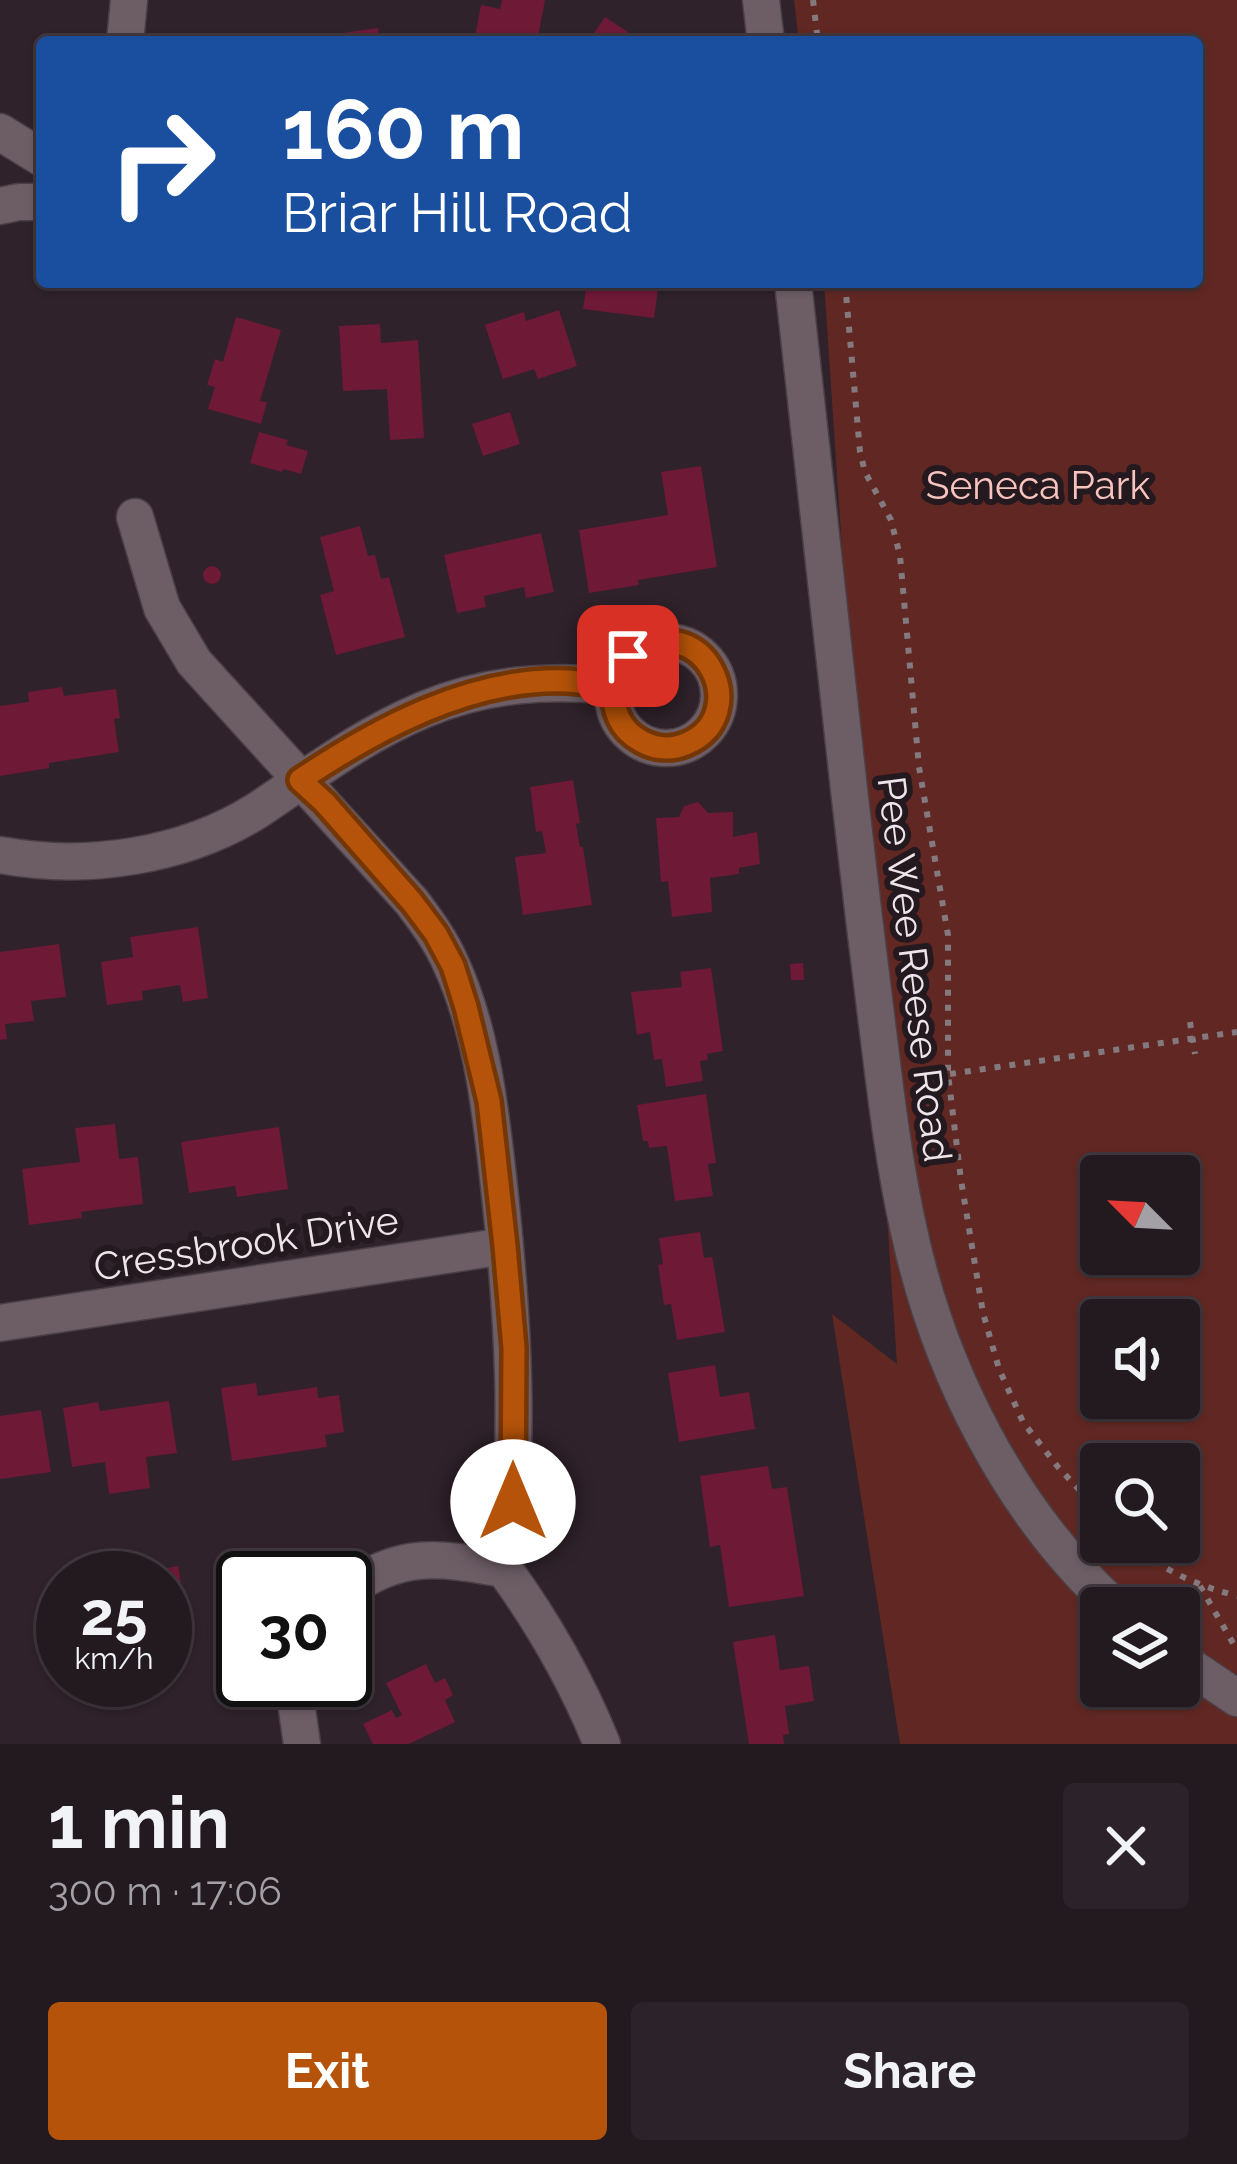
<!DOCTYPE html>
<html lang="en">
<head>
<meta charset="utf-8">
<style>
  :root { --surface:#231a20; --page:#2b2329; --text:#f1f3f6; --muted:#a3a1a5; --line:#40383e; --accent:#b45309 }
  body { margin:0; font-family:Raleway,sans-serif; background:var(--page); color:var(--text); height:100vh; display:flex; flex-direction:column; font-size:45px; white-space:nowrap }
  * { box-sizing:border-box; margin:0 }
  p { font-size:39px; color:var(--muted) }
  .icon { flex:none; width:66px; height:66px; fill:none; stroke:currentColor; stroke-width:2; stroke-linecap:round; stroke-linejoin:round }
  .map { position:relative; height:1744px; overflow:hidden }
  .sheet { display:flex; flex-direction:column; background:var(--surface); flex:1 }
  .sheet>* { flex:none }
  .top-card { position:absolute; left:36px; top:36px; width:1167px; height:252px; border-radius:12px; box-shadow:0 3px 9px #0004,0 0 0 3px var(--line); background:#1a4fa0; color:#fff; overflow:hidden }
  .needle { width:78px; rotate:294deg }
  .controls { position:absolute; left:1080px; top:1155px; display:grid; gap:24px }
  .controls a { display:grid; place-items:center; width:120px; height:120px; border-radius:12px; background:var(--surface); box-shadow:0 3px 9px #0004,0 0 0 3px var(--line); font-size:60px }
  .speed { position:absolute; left:36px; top:1551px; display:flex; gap:24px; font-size:60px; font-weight:700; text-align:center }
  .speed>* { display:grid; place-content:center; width:156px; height:156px; border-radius:50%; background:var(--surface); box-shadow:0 3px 9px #0004,0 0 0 3px var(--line); line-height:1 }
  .speed small { font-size:30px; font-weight:400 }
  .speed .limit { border:6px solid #111; border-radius:18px; background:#fff; color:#111 }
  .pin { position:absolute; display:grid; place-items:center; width:102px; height:102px; color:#fff; margin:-51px; border-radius:24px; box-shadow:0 6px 18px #0006 }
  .me { position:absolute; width:132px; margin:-66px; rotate:0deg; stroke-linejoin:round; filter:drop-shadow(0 0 9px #0008) }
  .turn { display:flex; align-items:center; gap:42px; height:252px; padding:0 48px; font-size:54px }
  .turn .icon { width:156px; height:156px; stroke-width:2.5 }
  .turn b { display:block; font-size:84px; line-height:102px }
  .round { display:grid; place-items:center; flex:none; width:126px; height:126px; border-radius:12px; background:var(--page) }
  .head { display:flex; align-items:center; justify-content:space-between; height:204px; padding:0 48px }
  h1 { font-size:72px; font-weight:700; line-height:90px }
  .cta { display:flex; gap:24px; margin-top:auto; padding:24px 48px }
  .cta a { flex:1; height:138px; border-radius:12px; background:var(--accent); color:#fff; font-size:48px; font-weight:700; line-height:138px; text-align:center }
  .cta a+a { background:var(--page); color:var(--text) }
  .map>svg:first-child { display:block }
  .green { fill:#612823; fill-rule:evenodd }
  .building { fill:#6e1936 }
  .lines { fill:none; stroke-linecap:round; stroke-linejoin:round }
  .minor-casing { stroke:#4b3f46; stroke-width:39 }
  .path { stroke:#84797f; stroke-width:6; stroke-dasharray:6 9; stroke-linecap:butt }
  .minor { stroke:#6d5e66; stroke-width:36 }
  .route-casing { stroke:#753606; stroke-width:30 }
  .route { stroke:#b45309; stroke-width:21 }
  .labels { text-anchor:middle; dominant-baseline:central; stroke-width:12; stroke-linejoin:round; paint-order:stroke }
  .park-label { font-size:39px; fill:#f7c4bd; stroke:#251920 }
  .street-label { font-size:39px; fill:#eee5ea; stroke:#251920 }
</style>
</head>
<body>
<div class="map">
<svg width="1237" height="1744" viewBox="0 0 1237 1744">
  <rect width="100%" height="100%" fill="#2f222a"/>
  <!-- green -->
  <path class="green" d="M794,0H1237V1744H900L832,1314L897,1364L824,282H1197V42H799ZM1101,1176H1179V1254H1101ZM1101,1320H1179V1398H1101ZM1101,1464H1179V1542H1101ZM1101,1608H1179V1686H1101Z"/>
  <!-- building -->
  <path class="building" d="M502,0H545L537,42H474L481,5L500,9Z
    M605,17L643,42H588Z
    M378,28L380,42H344L343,33Z
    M587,282H659L654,318L583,309Z
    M559,310L577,366L538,379L534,369L503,379L485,325L524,312L526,321Z
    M236,317L281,330L260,401L267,402L261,424L208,409L215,387L207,385L215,359L223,362Z
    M380,324L381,343L418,340L424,438L390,440L387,389L343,391L339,326Z
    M510,412L520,444L483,456L472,424Z
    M259,432L288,440L286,445L308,451L301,474L283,469L282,472L250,463Z
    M701,466L717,567L638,580L639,585L589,593L579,530L668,515L661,472Z
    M360,526L368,556L375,555L381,579L389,577L405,637L336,655L320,595L334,591L320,537Z
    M541,533L554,592L526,598L524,587L484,596L486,607L457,613L444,555Z
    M203 575a9 9 0 1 1 18 0a9 9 0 1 1-18 0Z
    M62,687L64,696L116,689L120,718L114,719L119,752L49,763V768L0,776V706L29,702L28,692Z
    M573,780L580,823L576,824L580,847H583L592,905L523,915L515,857L546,853L542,831L536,832L530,787Z
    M698,802L708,813L733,812V837L757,832L760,864L739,868V874L710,878L712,912L672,917L668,881L661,882L656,818L679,817L684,806Z
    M198,927L208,998L183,1002L180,985L142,991L143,1000L107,1005L101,962L133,957L130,937Z
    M59,944L66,997L31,1001L34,1021L5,1024L7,1039L0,1040V952Z
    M803,963L804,980H791L790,964Z
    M711,968L723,1051L707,1054L708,1060L700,1061L703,1081L666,1087L662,1059L654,1060L650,1032L637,1035L631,992L682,987L680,972Z
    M706,1094L716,1163L708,1164L713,1196L675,1201L667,1146L649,1148L648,1141H643L637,1105Z
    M115,1124L119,1159L138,1157L143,1204L87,1211L81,1212L82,1218L29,1225L22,1169L80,1162L75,1128Z
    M279,1127L288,1189L237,1197L235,1186L189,1193L181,1142Z
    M700,1232L704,1258L712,1257L713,1261L725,1332L677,1340L671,1304L664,1305L658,1265L663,1264L659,1238Z
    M715,1365L720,1397L749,1392L755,1429L679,1442L668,1373Z
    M256,1383L258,1396L317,1387L318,1398L339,1395L344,1432L325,1435L327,1447L232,1461L221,1388Z
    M169,1401L177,1453L146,1457L150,1488L109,1494L105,1462L72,1467L63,1408L98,1402L100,1411Z
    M41,1410L51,1472L0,1479V1416Z
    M768,1466L772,1489L787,1487L804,1596L729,1607L720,1545L710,1547L700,1476Z
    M178,1566L192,1644L165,1649V1578H125V1576Z
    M775,1635L780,1670L809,1666L814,1701L785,1706L789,1734L783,1735L784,1744H749L733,1642Z
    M426,1664L435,1683L445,1678L453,1695L445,1700L455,1722L409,1744H373L363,1724L392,1710L396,1718L402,1715L386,1683Z"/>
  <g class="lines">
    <defs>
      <path id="minor" d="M761,0L766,42
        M125,42L129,0
        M0,132L42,158
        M0,206L19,202H42
        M793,282C812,454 831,626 850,798C858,870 867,943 876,1015C885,1087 893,1160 909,1231C939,1370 1010,1512 1116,1608
        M135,517L162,608L194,662L412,902C427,922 441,941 451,964C482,1031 491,1113 499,1186C513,1314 521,1442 504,1569
        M613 695a53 53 0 1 1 106 0a53 53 0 1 1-106 0Z
        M0,855C85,871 184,857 258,810C312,774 363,735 423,710C485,684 547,679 613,686
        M0,1323L505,1246
        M504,1569C544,1624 576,1680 602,1744
        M345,1592C400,1550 441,1558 504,1569
        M1179,1659L1237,1698
        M297,1680V1709L302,1744"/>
    </defs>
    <!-- minor casing -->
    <use href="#minor" class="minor-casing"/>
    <!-- path -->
    <path class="path" d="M813,0L818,42
      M845,282L860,452L865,472L891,520L900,556L919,767L948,935V1074L961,1180L983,1313L999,1369L1023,1422L1058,1467L1101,1513
      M1190,1022L1195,1054
      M950,1074L1237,1032
      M1131,1542C1163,1571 1196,1585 1237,1596
      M1200,1586L1237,1650"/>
    <!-- minor -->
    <use href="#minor" class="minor"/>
  </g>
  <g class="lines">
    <defs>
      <path id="route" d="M513,1502L514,1348L505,1246L489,1101L466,1007L453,966L436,934L412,902L325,803L300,780C376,729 472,677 567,681C582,682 598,685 613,686C613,710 619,729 641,741C655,749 671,750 686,744C756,715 703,603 628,656"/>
    </defs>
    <!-- route casing -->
    <use href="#route" class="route-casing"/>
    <!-- route -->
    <use href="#route" class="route"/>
  </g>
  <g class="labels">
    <!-- park labels -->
    <g class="park-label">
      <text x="1038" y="485">Seneca Park</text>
    </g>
    <!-- street labels -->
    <g class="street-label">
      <text transform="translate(915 969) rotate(83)">Pee Wee Reese Road</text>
      <text transform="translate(246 1243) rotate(-9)">Cressbrook Drive</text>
    </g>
  </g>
</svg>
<div class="controls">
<a><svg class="needle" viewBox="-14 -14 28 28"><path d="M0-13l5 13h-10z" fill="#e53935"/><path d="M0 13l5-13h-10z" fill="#a3a1a5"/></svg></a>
<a><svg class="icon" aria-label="sound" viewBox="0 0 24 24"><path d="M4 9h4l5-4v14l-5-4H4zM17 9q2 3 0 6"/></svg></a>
<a><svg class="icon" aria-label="search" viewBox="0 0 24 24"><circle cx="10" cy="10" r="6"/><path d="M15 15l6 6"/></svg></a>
<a><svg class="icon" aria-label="layers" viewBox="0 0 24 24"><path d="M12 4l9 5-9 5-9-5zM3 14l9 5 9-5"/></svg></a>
</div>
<div class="speed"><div>25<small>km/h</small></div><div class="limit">30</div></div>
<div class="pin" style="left:628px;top:656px;background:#d93025"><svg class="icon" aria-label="arrive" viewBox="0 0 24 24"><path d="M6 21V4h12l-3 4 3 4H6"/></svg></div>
<svg class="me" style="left:513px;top:1502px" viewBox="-20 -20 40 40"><circle r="19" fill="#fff"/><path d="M0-13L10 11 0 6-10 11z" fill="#b45309"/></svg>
<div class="top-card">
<div class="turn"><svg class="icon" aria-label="right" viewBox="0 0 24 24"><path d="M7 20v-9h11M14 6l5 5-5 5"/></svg><div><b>160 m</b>Briar Hill Road</div></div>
</div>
</div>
<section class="sheet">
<div class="head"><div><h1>1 min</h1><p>300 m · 17:06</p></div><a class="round"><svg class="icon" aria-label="close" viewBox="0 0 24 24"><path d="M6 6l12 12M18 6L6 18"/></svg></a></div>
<div class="cta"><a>Exit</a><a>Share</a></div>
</section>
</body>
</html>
